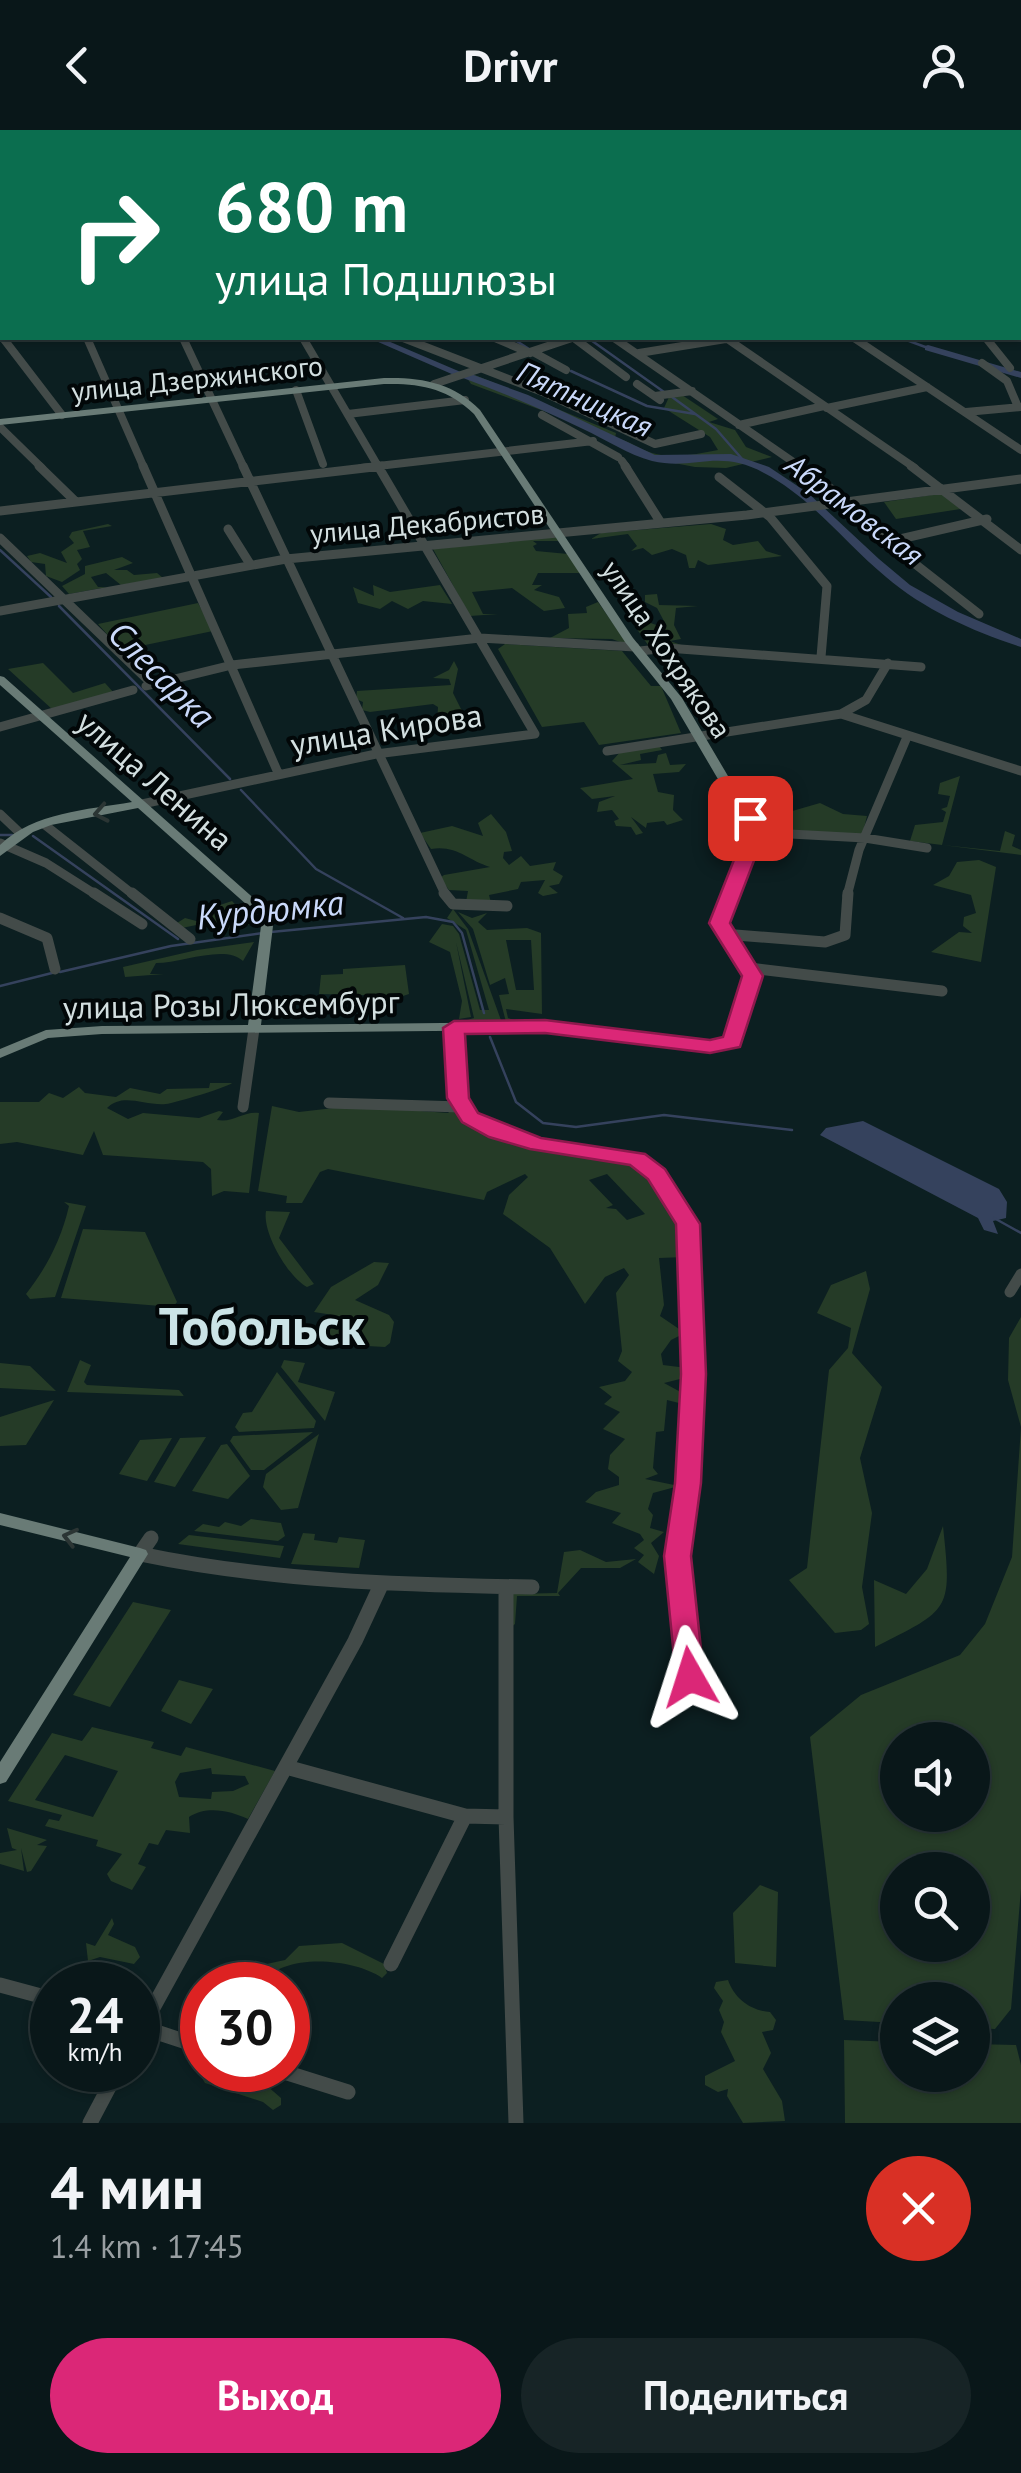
<!DOCTYPE html>
<html lang="ru">
<head>
<meta charset="utf-8">
<style>
  :root { --surface:#091719; --page:#172426; --text:#f1f3f6; --muted:#999fa2; --line:#293638; --accent:#db2777 }
  body { margin:0; font-family:"PT Sans",sans-serif; background:var(--page); color:var(--text); height:100vh; display:flex; flex-direction:column; font-size:38px; white-space:nowrap }
  * { box-sizing:border-box; margin:0 }
  p { font-size:32px; color:var(--muted) }
  .icon { flex:none; width:55px; height:55px; fill:none; stroke:currentColor; stroke-width:2; stroke-linecap:round; stroke-linejoin:round }
  .map { position:relative; height:1993px; overflow:hidden }
  .side { display:flex; flex-direction:column; background:var(--surface); flex:1 }
  .side>* { flex:none }
  .banner { position:absolute; left:0px; top:0px; width:1022px; height:210px; box-shadow:0 2px 8px #0004,0 0 0 2px var(--line); background:#0b6e4f; color:#fff; overflow:hidden }
  .fabs { position:absolute; left:880px; top:1592px; display:grid; gap:20px }
  .fabs a { display:grid; place-items:center; width:110px; height:110px; border-radius:50%; background:var(--surface); box-shadow:0 2px 8px #0004,0 0 0 2px var(--line); font-size:50px }
  .speed { position:absolute; left:30px; top:1832px; display:flex; gap:20px; font-size:50px; font-weight:700; text-align:center }
  .speed>* { display:grid; place-content:center; width:130px; height:130px; border-radius:50%; background:var(--surface); box-shadow:0 2px 8px #0004,0 0 0 2px var(--line); line-height:1 }
  .speed small { font-size:25px; font-weight:400 }
  .speed .limit { border:15px solid #d22; background:#fff; color:#111 }
  .pin { position:absolute; display:grid; place-items:center; width:85px; height:85px; color:#fff; margin:-42px; border-radius:20px; box-shadow:0 5px 15px #0006 }
  .me { position:absolute; width:110px; margin:-55px; rotate:354deg; stroke-linejoin:round; filter:drop-shadow(0 0 8px #0008) }
  .turn { display:flex; align-items:center; gap:35px; height:210px; padding:0 50px; font-size:45px }
  .turn .icon { width:130px; height:130px; stroke-width:2.5 }
  .turn b { display:block; font-size:70px; line-height:85px }
  .round { display:grid; place-items:center; flex:none; width:105px; height:105px; border-radius:52px; background:var(--page) }
  .summary { display:flex; align-items:center; justify-content:space-between; height:170px; padding:0 50px }
  h1 { font-size:60px; font-weight:700; line-height:75px }
  .action { display:flex; gap:20px; margin-top:auto; padding:20px 50px }
  .action a { flex:1; height:115px; border-radius:60px; background:var(--accent); color:#fff; font-size:40px; font-weight:700; line-height:115px; text-align:center }
  .action a+a { background:var(--page); color:var(--text) }
  header { display:flex; justify-content:space-between; align-items:center; height:130px; padding:0 50px; background:var(--surface); font-size:45px; font-weight:700 }
  .map>svg:first-child { display:block }
  .green { fill:#253b27; fill-rule:evenodd }
  .water { fill:#35425d }
  .lines { fill:none; stroke-linecap:round; stroke-linejoin:round }
  .stream { stroke:#35425d; stroke-width:2.5 }
  .river { fill:#35425d; fill-rule:evenodd }
  .minor-far3 { stroke:#434b49; stroke-width:8 }
  .minor-far2 { stroke:#434b49; stroke-width:9 }
  .minor-far1 { stroke:#434b49; stroke-width:11 }
  .minor { stroke:#434b49; stroke-width:15 }
  .major { fill:#697b76; fill-rule:evenodd }
  .oneway { stroke:#2b3534 }
  .route { fill:#db2777; stroke:#8e194d; stroke-width:2.5 }
  .labels { text-anchor:middle; dominant-baseline:central; stroke-width:8; stroke-linejoin:round; paint-order:stroke }
  .far-street-label { font-size:28px; fill:#d3dfe0; stroke:#020708 }
  .far-water-label { font-size:30px; font-style:italic; fill:#cad9fa; stroke:#020708 }
  .street-label { font-size:32px; fill:#d3dfe0; stroke:#020708 }
  .water-label { font-size:35px; font-style:italic; fill:#cad9fa; stroke:#020708 }
  .town-label { font-size:52px; font-weight:bold; fill:#cbe3e6; stroke:#020708 }
</style>
</head>
<body>
<header><svg class="icon" aria-label="back" viewBox="0 0 24 24"><path d="M15 5l-7 7 7 7"/></svg>Drivr<svg class="icon" aria-label="person" viewBox="0 0 24 24"><circle cx="12" cy="8" r="4"/><path d="M4 21q1-7 8-7t8 7"/></svg></header>
<div class="map">
<svg width="1021" height="1993" viewBox="0 0 1021 1993">
  <rect width="100%" height="100%" fill="#0c1f21"/>
  <!-- green -->
  <path class="green" d="M475,245L616,303L615,308C631,311 638,319 652,323C673,329 697,324 718,320L710,307L664,278L669,267L682,265L718,289L709,292L735,300L746,317L772,327L726,338L695,337L658,330L605,309L611,306L471,254L467,248Z
    M945,363L967,378L896,389L884,372Z
    M108,394L112,396L83,401L90,417L77,420L82,429L77,434L80,440L62,452L46,446L45,434L31,432L27,426L40,423L67,433L61,422L74,413L69,407L72,402Z
    M711,394L726,399L723,410L733,415L758,411L766,421L782,426L708,435L698,430L695,438H689L686,425L672,419L652,425L643,418L631,421L637,416L628,404L591,409L601,403Z
    M556,407L559,411H533L537,414L533,416L536,421L568,424L581,443H538L532,455H542L534,460L559,467L565,478L544,481L512,458L472,462L483,484H498L470,486L433,419Z
    M122,427L133,433L114,440H127L134,445L157,443L163,448L121,455L106,443L91,447L98,457H107L69,464L62,456L85,444V436Z
    M373,455L390,462L440,455L452,474L423,471L408,479L392,471L380,479L358,473L353,457L374,466Z
    M657,464L659,475L698,476L676,478L674,495L681,509L670,511L687,517L648,515L634,495L645,491L662,497L665,493L657,478L645,472V465Z
    M598,472L628,515L612,509L550,508L569,498L568,484L587,483L586,477Z
    M198,473L213,501L121,520L98,494Z
    M505,514L622,521L651,556H661L681,603L599,615L584,592L542,597L498,519Z
    M454,531L458,539L453,563L461,579L475,589C466,597 447,597 437,592L438,577L433,574L370,582L362,580L363,572L356,569L357,561L451,555L449,549L433,548L449,540Z
    M43,533L73,563L105,553L114,563L53,580L8,539Z
    M658,614L662,620L640,624L641,630L620,635L656,633L658,625L666,623L670,635L686,634L679,642L653,644L658,662L674,665L673,680L683,690L667,695L664,691L647,693L646,698L631,687L643,703L636,705L631,697L616,696L614,691L619,689L612,680L597,682L599,672L615,666L592,669L580,658L633,649L612,631L622,620Z
    M960,646L942,715L1000,721L1005,701L1015,705L1012,716L1021,720V725L910,711L915,695L943,692L946,682L941,679L947,677L950,666L938,664L940,653Z
    M820,673L843,684L867,686L862,706L770,698L789,696L782,684Z
    M491,684L506,702L512,721L504,722L503,728L509,735L521,726L530,736L556,732L553,740L563,746L559,754L549,756L558,763L543,766L538,763L545,750L521,752L518,759L489,765L491,773L466,772L468,761L449,760L440,748L444,745L490,737C467,730 457,715 431,719L420,703L452,696L483,706L478,693Z
    M979,730L996,737L981,832L931,822L959,802L972,803L963,796L964,787L976,783L971,765L933,755L949,746L957,732Z
    M232,771L254,794L218,801L201,794L182,798L177,793L185,788L200,792L208,779Z
    M453,779L468,799L502,893L468,895L467,890L474,888L456,812L471,887L459,889L462,871L450,822L429,812L442,794L453,796L459,804L480,880H489L466,800L447,788Z
    M458,782L472,788L487,783L478,792L487,800L527,798L541,803L542,884L506,879L508,888L517,891L506,892L499,865L509,864L505,848L490,855L473,799ZM506,810H531L534,860H516Z
    M254,812L243,831C225,814 182,833 156,833L150,844H164L125,847L123,837L197,820Z
    M405,835L409,864L403,866L319,864L321,845L343,844V839Z
    M210,953H232C228,957 175,973 166,974C144,976 123,962 107,978L128,989L143,983L199,988L219,981L223,982L217,990C234,993 243,981 259,983L249,1063L224,1061L212,1066L211,1039L203,1032L103,1025L94,1001L83,1025L17,1012L0,1014V972H39L49,963L63,968L79,957L85,963L116,967L130,958L160,964L167,959L209,958Z
    M272,976L299,982L351,976L448,983L454,978L482,998L614,1026L645,1037L678,1084L685,1127L659,1128L664,1175L660,1186L685,1203L671,1210L661,1224L663,1235L687,1238L688,1247L664,1253L688,1266L687,1275L667,1270L664,1301L656,1302L653,1338L658,1344L645,1349L679,1356L653,1363L648,1379L653,1385L650,1398L664,1402L651,1413L659,1426L654,1444L638,1432L644,1425L634,1418L644,1410L640,1404L612,1393L621,1383L585,1372L596,1362L619,1355V1347L608,1339L610,1325L625,1309L603,1299L620,1282L604,1274L612,1267L599,1257L625,1251L632,1242L618,1231L622,1221L616,1163L629,1145L624,1138L605,1147L585,1174L550,1118L503,1084L509,1065L528,1047L525,1044L487,1062L484,1070L328,1039L320,1042L302,1073H286L287,1066L258,1061ZM607,1044L645,1084L627,1090L616,1079L606,1078L613,1075L589,1050Z
    M64,1072L86,1076L55,1167L30,1169L26,1164C47,1137 61,1110 69,1076Z
    M266,1081L290,1082L279,1108L314,1154L307,1157C288,1147 262,1102 266,1081Z
    M83,1099L145,1102L177,1172L173,1177L61,1168Z
    M374,1132L389,1133L378,1155L355,1170L389,1185L394,1192L390,1213L385,1217L296,1212L306,1196L328,1200L333,1185L314,1182L331,1157Z
    M866,1141L870,1159L852,1223L882,1257L860,1328L872,1383L862,1457L869,1494L861,1500L835,1503L789,1450L807,1438L829,1240L848,1218L851,1198L817,1183L831,1155Z
    M1021,1187V1759L1011,1879L995,1899L973,1898L972,1870H898L897,1893L844,1890L810,1607L861,1565L960,1525L985,1494L1012,1427L1021,1297L1008,1250L1009,1208ZM898,1610H972V1685H898ZM898,1740H972V1815H898Z
    M80,1230L91,1235L84,1252L87,1255L179,1260L184,1266L67,1262Z
    M284,1230L305,1233L298,1252L335,1262L325,1291L281,1237Z
    M0,1233L30,1236L56,1261L0,1258Z
    M277,1242L316,1291L314,1298L239,1302L235,1297L243,1283L252,1282Z
    M54,1270L26,1315L0,1316V1287Z
    M313,1302L264,1340H251L230,1311L233,1306Z
    M319,1304L298,1378L281,1380L263,1357L266,1344Z
    M206,1307L175,1357L154,1352L180,1308Z
    M172,1308L147,1351L119,1344L140,1310Z
    M227,1314L250,1346L228,1369L192,1361L221,1315Z
    M251,1389L281,1393L285,1406L278,1411L194,1401L203,1394L219,1397L225,1392L241,1396Z
    M943,1396C952,1481 951,1479 875,1517L874,1450L906,1464L927,1439Z
    M303,1403L315,1404L314,1410L337,1413L339,1407L365,1410L359,1438L291,1434Z
    M189,1405L284,1416L280,1428L178,1414Z
    M580,1420L606,1432L636,1429L620,1438H581L558,1463L560,1466H517L515,1494L510,1498L513,1464L557,1463L564,1422Z
    M133,1472L171,1480L110,1577L73,1565Z
    M179,1550L213,1559L191,1594L161,1581Z
    M92,1597L154,1612L151,1618L181,1626L186,1617L275,1641L248,1689C231,1681 207,1675 189,1687L190,1703L166,1700L158,1715L149,1713L138,1734L146,1737L132,1760L111,1751L107,1744L122,1724L96,1716L98,1710L45,1696L49,1689L59,1691L62,1685L8,1671L52,1603L82,1611ZM65,1625L118,1641L93,1687L35,1670ZM211,1638L212,1644L245,1646L249,1654L233,1661L212,1662L211,1669L179,1667L175,1652L180,1643Z
    M7,1698L47,1710L37,1715L47,1716L31,1741L27,1742L21,1718L24,1741L0,1734V1723L17,1720L12,1718Z
    M760,1755L778,1762L776,1837L735,1833L733,1783Z
    M112,1788L114,1794L108,1805L135,1817L140,1827L134,1834L100,1827L88,1831L86,1813L95,1816Z
    M342,1813L384,1834L387,1843L382,1848C353,1828 281,1822 260,1855H229L244,1839L285,1830L299,1816Z
    M728,1850C734,1868 751,1881 770,1882L776,1890L773,1900L762,1902L771,1923L763,1939L782,1971L785,1991L743,1993L727,1966L728,1959L718,1962L705,1955V1946L735,1931L721,1902L724,1892L719,1880L723,1871L714,1858L716,1852Z
    M844,1910L897,1912L898,1945H972L973,1914L1016,1915L1021,1935V1993H845Z
    M194,1923L202,1925V1940H229L227,1949L234,1951L241,1943L259,1949L281,1968V1975L273,1980L263,1972L205,1953L190,1928Z"/>
  <!-- water -->
  <path class="water" d="M863,991L999,1059L1007,1072L1006,1088L993,1091L998,1104L984,1100L978,1088L820,1005L826,998Z"/>
  <g class="lines">
    <!-- stream -->
    <path class="stream" d="M346,0L370,2
      M636,0L644,2
      M512,208L529,219
      M588,208L664,262
      M901,208L928,218
      M571,241L647,276L695,284
      M672,267L716,299L743,330
      M0,420L51,467
      M59,476L230,649
      M241,660L316,739L403,788
      M0,705H12
      M33,706L178,809
      M271,802L426,787L453,792L462,803L484,883
      M60,842L171,816L263,803
      M0,856L52,843
      M490,907L516,972L543,993L576,997L664,985L792,1000
      M994,1088L1021,1103"/>
    <!-- river -->
    <path class="river" d="M718,0H732L734,2H722Z
      M0,92H2V98H0Z
      M1020,150H1021V156H1020Z
      M369,208H381L463,243L454,245Z
      M928,215L1021,242V248L925,220V216Z
      M463,244H471L528,265L655,325L731,324L769,337L808,363L879,429L910,455L958,482L1021,509V517C974,502 923,479 886,447C845,413 812,368 764,343C718,318 694,341 652,331C629,325 605,309 583,299C544,280 504,263 463,248Z"/>
    <!-- minor-far3 -->
    <path class="minor-far3" d="M10,0L25,2
      M173,0L181,2
      M274,0L284,2
      M492,0L504,2
      M605,0L614,2
      M3,208L62,285
      M87,208L144,338
      M183,208L244,338
      M303,208L379,338
      M403,208L545,263L655,314L701,304
      M495,208L530,223
      M574,208L626,247
      M614,208L802,338
      M726,208L915,338
      M854,208L1021,320
      M986,208L1010,238
      M533,222L566,240
      M639,223L732,208
      M982,233L1007,251L1018,277
      M434,254L572,208
      M637,254L660,270
      M296,260L323,334
      M655,266L692,261
      M827,278L927,257
      M966,282L1021,277
      M348,284L465,270
      M542,285L618,327
      M739,295L824,276
      M0,297L42,338
      M622,331L627,338
      M361,338L593,311"/>
    <!-- minor-far2 -->
    <path class="minor-far2" d="M39,336L75,371
      M143,336L279,645
      M243,336L446,766
      M625,336L661,393
      M798,336L837,363L873,401L979,484
      M911,336L1021,420
      M719,347L770,387L827,456L821,527
      M0,381L382,336
      M228,399L250,434
      M0,408L152,554
      M887,412L987,389
      M0,481L286,429L747,385L1021,349
      M640,521L667,518L921,537
      M146,556L232,535L480,508L635,517
      M841,584L866,570L888,533
      M0,597L133,560
      M607,621L841,584L1021,641
      M142,674L376,624L535,604L378,336
      M0,684L20,703
      M45,695L135,766
      M755,702L865,708L927,718
      M0,713L46,733L98,766
      M847,766L859,720L907,607"/>
    <!-- minor-far1 -->
    <path class="minor-far1" d="M94,763L142,794
      M132,763L190,809
      M444,763L453,774L507,776
      M0,788L47,808L55,839
      M723,804L825,812L845,805L848,763
      M750,838L942,861
      M454,898L458,968L470,987L497,1002L538,1015L637,1029L657,1044L688,1094L694,1244L690,1307
      M329,973L461,977
      M243,977L254,899
      M1010,1162L1021,1144"/>
    <!-- minor -->
    <path class="minor" d="M151,1408L140,1424C269,1451 400,1455 532,1457
      M506,1459V1687L516,1993
      M690,1547L678,1427L690,1305
      M286,1637L465,1686L506,1687
      M391,1834L465,1686
      M0,1855L52,1869
      M138,1896L202,1917
      M138,1905L355,1511L381,1455
      M278,1940L348,1962
      M90,1993L118,1940"/>
    <!-- major -->
    <path class="major" d="M0,141H2V146L0,147Z
      M384,248C421,247 454,253 480,280L633,508L682,568L761,702L726,793L759,846L744,906L723,920L545,900L102,904L48,908L0,928V919L46,900L102,896L248,895L261,796L257,784L138,678L51,695L33,702L0,726V715C34,682 87,680 132,672L0,555V546L4,547L267,780L273,796L261,895L545,892L720,912L731,904L747,846L714,793L749,702L671,569L625,512L474,284C448,258 419,253 384,254L0,295V289Z
      M0,1383L140,1418L146,1420L148,1424L6,1652L0,1654V1632L130,1427L0,1395Z"/>
  </g>
  <!-- one-way arrows -->
  <defs><path id="oneway-chevron" d="M-2-3.5L2.5 0L-2 3.5" fill="none" stroke-width="1.6" stroke-linecap="round" stroke-linejoin="round" transform="scale(2.5)"/></defs>
  <g class="oneway">
    <use href="#oneway-chevron" transform="translate(101 683) rotate(169)"/>
    <use href="#oneway-chevron" transform="translate(70 1407) rotate(-166)"/>
  </g>
  <!-- route -->
  <path class="route" d="M750,682L757,683L765,702L730,793L763,846L740,917L710,923L545,903L465,904L469,968L478,983L541,1008L645,1024L665,1039L700,1094L706,1244L701,1353L691,1426L704,1547L690,1557L676,1547L664,1426L675,1353L681,1244L676,1094L648,1049L630,1035L530,1019L489,1007L462,992L447,968L443,898L454,891L545,890L710,910L723,907L742,846L709,793L745,702L740,688Z"/>
  <g class="labels">
    <!-- far-street labels -->
    <g class="far-street-label">
      <text transform="translate(197 248) rotate(-6)">улица Дзержинского</text>
      <text transform="translate(427 393) rotate(-5)">улица Декабристов</text>
      <text transform="translate(667 519) rotate(56)">улица Хохрякова</text>
    </g>
    <!-- far-water labels -->
    <g class="far-water-label">
      <text transform="translate(585 268) rotate(24)">Пятницкая</text>
      <text transform="translate(855 379) rotate(37)">Абрамовская</text>
    </g>
    <!-- street labels -->
    <g class="street-label">
      <text transform="translate(386 599) rotate(-9)">улица Кирова</text>
      <text transform="translate(155 650) rotate(41)">улица Ленина</text>
      <text transform="translate(231 874) rotate(-1)">улица Розы Люксембург</text>
    </g>
    <!-- water labels -->
    <g class="water-label">
      <text transform="translate(162 544) rotate(45)">Слесарка</text>
      <text transform="translate(270 779) rotate(-6)">Курдюмка</text>
    </g>
    <!-- town labels -->
    <g class="town-label">
      <text x="262" y="1195">Тобольск</text>
    </g>
  </g>
</svg>
<div class="fabs">
<a><svg class="icon" aria-label="sound" viewBox="0 0 24 24"><path d="M4 9h4l5-4v14l-5-4H4zM17 9q2 3 0 6"/></svg></a>
<a><svg class="icon" aria-label="search" viewBox="0 0 24 24"><circle cx="10" cy="10" r="6"/><path d="M15 15l6 6"/></svg></a>
<a><svg class="icon" aria-label="layers" viewBox="0 0 24 24"><path d="M12 4l9 5-9 5-9-5zM3 14l9 5 9-5"/></svg></a>
</div>
<div class="speed"><div>24<small>km/h</small></div><div class="limit">30</div></div>
<div class="pin" style="left:750px;top:688px;background:#d93025"><svg class="icon" aria-label="arrive" viewBox="0 0 24 24"><path d="M6 21V4h12l-3 4 3 4H6"/></svg></div>
<svg class="me" style="left:690px;top:1547px" viewBox="-20 -20 40 40"><path d="M0-17L14 15 0 8-14 15z" fill="#db2777" stroke="#fff" stroke-width="4"/></svg>
<div class="banner">
<div class="turn"><svg class="icon" aria-label="right" viewBox="0 0 24 24"><path d="M7 20v-9h11M14 6l5 5-5 5"/></svg><div><b>680 m</b>улица Подшлюзы</div></div>
</div>
</div>
<section class="side">
<div class="summary"><div><h1>4 мин</h1><p>1.4 km · 17:45</p></div><a class="round" style="background:#d93025;color:#fff"><svg class="icon" aria-label="close" viewBox="0 0 24 24"><path d="M6 6l12 12M18 6L6 18"/></svg></a></div>
<div class="action"><a>Выход</a><a>Поделиться</a></div>
</section>
</body>
</html>
